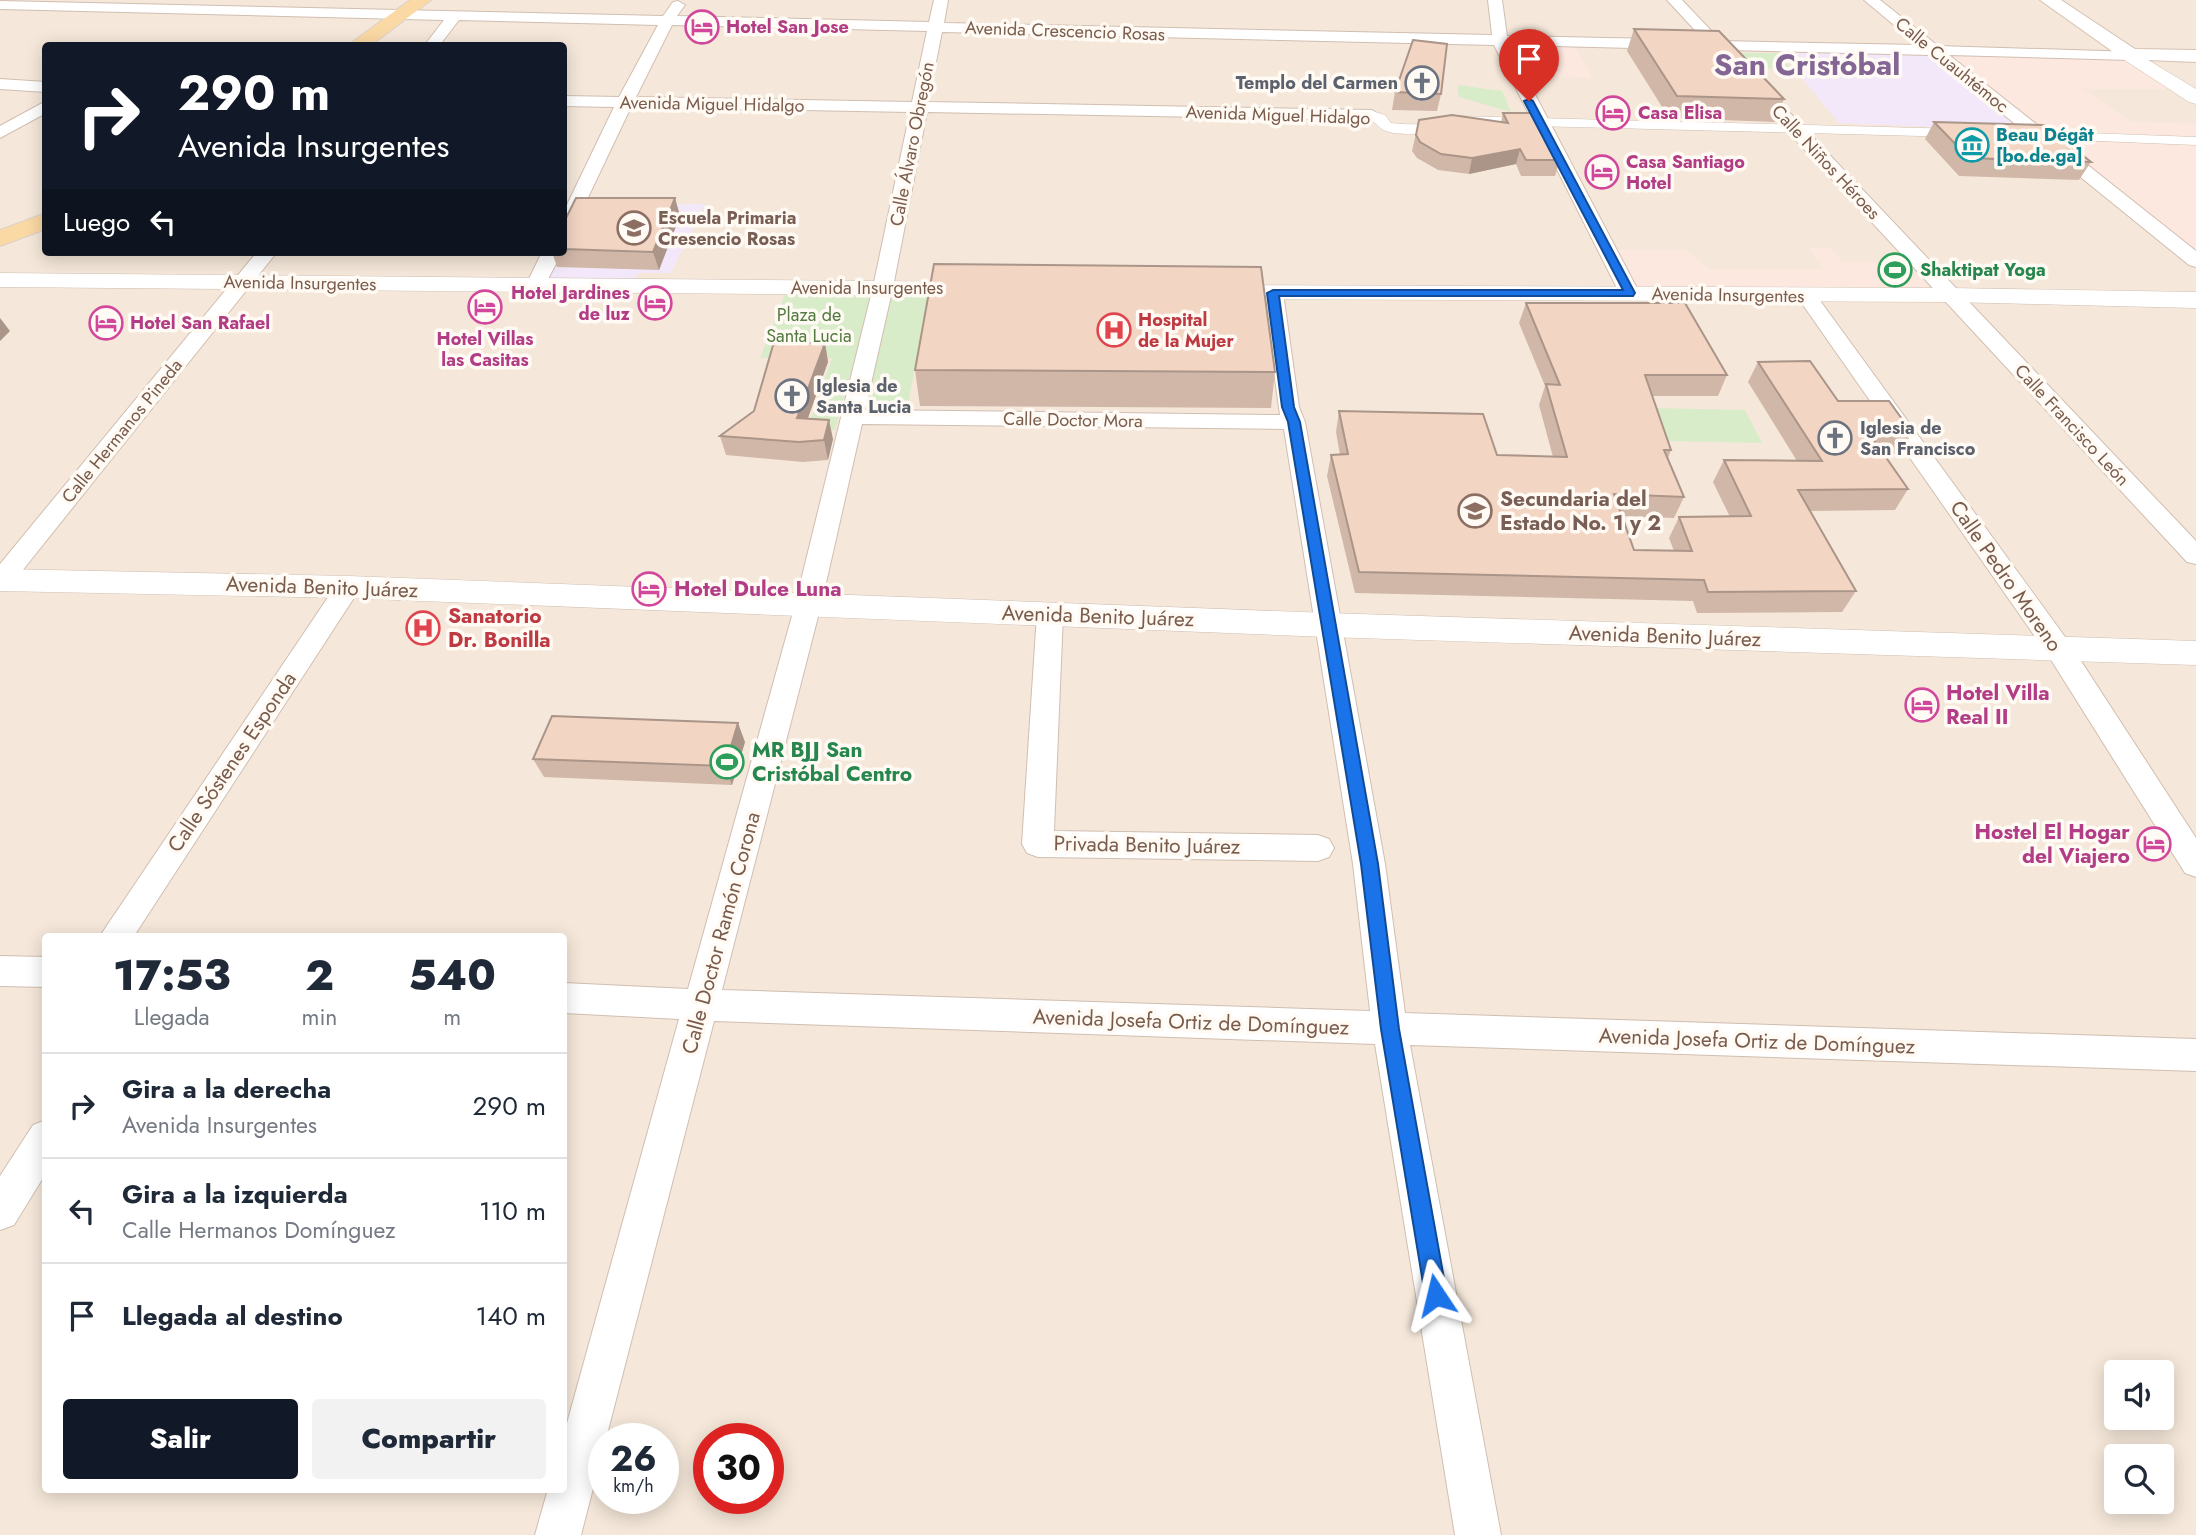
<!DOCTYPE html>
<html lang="es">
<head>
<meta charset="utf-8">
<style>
  :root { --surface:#fff; --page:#f2f2f3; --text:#1f2937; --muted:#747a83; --line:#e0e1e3; --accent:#111827 }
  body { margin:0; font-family:Jost,sans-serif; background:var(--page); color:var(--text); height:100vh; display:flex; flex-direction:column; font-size:26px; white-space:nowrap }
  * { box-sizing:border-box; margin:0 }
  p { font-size:23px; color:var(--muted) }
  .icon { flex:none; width:38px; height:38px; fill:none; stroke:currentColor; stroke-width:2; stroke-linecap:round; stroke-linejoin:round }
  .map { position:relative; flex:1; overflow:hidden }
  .sheet { position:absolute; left:42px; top:933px; width:525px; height:560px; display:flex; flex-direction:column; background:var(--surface); border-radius:7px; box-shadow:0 4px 18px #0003 }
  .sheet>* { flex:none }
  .banner { position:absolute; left:42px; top:42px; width:525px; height:214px; border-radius:7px; box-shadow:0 4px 18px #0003; background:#111827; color:#fff; overflow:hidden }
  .fabs { position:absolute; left:2104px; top:1360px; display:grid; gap:14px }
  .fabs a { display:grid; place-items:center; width:70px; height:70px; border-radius:7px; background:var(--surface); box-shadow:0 4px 18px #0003; font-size:35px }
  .speed { position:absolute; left:588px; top:1423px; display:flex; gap:14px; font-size:35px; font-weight:700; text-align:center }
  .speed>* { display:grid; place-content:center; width:91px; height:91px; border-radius:50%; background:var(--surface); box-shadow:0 4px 18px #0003; line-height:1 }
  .speed small { font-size:18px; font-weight:400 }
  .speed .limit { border:10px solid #d22; background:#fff; color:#111 }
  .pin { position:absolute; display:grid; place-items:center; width:60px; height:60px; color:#fff; margin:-72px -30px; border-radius:50% 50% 50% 0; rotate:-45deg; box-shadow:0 0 7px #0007 }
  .pin .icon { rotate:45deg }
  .me { position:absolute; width:77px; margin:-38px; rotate:350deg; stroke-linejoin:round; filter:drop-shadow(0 0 5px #0008) }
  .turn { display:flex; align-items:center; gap:24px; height:147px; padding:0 21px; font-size:32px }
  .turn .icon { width:91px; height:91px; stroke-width:2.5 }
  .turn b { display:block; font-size:49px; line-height:60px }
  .then { display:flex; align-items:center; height:66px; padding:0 21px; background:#0003; gap:14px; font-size:26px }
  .eta { display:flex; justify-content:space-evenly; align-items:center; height:119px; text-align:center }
  .eta b { font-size:42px; font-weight:800; line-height:49px }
  .primary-button { display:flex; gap:14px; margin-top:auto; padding:14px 21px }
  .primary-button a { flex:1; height:80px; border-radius:7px; background:var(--accent); color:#fff; font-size:28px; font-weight:800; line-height:80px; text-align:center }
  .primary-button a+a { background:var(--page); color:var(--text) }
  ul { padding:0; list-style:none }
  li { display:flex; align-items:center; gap:21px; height:105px; padding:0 21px; border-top:2px solid var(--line) }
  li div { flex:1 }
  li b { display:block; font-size:26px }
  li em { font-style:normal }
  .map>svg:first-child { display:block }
  .residential { fill:#f5e8da; fill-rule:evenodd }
  .commercial { fill:#fde8e0 }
  .education { fill:#f3e8fa }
  .green { fill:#d8ecc9 }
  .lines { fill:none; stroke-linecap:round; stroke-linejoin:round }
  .pedestrian-casing { stroke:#d1beb0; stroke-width:1 }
  .minor-casing { stroke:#d1beb0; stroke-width:2 }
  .tertiary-casing { stroke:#d1beb0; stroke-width:1 }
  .secondary-casing { stroke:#d6c0b0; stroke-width:2 }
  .primary-casing { stroke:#dad1cd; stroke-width:2 }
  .pedestrian { fill:#fff; fill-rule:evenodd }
  .minor { fill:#fff; fill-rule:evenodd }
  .tertiary { fill:#fff; fill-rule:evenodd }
  .secondary { fill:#fff; fill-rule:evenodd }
  .primary { fill:#fbd9a5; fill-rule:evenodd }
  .wall { fill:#d1b7a8 }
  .shaded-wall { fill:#aa9588 }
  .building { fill:#f3d5c3; stroke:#aa9588; stroke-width:2 }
  .route { fill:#1a73e8; stroke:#114b97; stroke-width:2 }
  .labels { text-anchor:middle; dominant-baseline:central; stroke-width:7; stroke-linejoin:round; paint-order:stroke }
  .far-hotel-label { font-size:18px; font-weight:bold; fill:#b23c85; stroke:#fffaf3; text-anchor:start }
  .far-street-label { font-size:18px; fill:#7a5c4d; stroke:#fffaf3 }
  .far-worship-label { font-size:18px; font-weight:bold; fill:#5b616d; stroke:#fffaf3; text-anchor:start }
  .far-culture-label { font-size:18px; font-weight:bold; fill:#0d838f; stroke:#fffaf3; text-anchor:start }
  .far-education-label { font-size:18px; font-weight:bold; fill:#785e54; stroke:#fffaf3; text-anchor:start }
  .far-leisure-label { font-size:18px; font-weight:bold; fill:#27864d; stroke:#fffaf3; text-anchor:start }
  .far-park-label { font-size:18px; fill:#537a41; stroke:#fffaf3 }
  .far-health-label { font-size:18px; font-weight:bold; fill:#be3a42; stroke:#fffaf3; text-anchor:start }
  .education-label { font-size:21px; font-weight:bold; fill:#785e54; stroke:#fffaf3; text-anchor:start }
  .street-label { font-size:21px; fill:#7a5c4d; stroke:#fffaf3 }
  .hotel-label { font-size:21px; font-weight:bold; fill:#b23c85; stroke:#fffaf3; text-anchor:start }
  .health-label { font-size:21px; font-weight:bold; fill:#be3a42; stroke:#fffaf3; text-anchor:start }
  .leisure-label { font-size:21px; font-weight:bold; fill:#27864d; stroke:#fffaf3; text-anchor:start }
  .far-town-label { font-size:30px; font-weight:bold; fill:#846695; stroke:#fffaf3 }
</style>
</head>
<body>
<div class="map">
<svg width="2196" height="1535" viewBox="0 0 2196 1535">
  <rect width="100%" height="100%" fill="#fdf6ec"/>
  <!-- residential -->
  <path class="residential" d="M0,0H2196V1535H0ZM46,46H564V252H46ZM46,936H564V1489H46ZM2116,1372H2161V1418H2116ZM604,1438H663V1498H604ZM709,1438H768V1498H709ZM2116,1456H2161V1502H2116Z"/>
  <!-- commercial -->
  <path class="commercial" d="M1512,44L1574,45L1592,77L1528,76Z
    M1946,54L2128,57L2178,89H2082L2132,122L2196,124V138L2048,130Z
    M2059,142H2196V255Z
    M1809,248H1830L1842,262H1907L1929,288L1637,289L1616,250H1685L1709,269H1824Z"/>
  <!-- education -->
  <path class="education" d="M1780,52L1934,55L2025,131L1839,123Z
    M705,204L671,273H639L632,280L549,278L587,205Z"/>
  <!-- green -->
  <path class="green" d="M1740,53H1778L1791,69L1752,68Z
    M1457,85L1502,91L1511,112L1459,97Z
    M929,291L908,405H861L886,294Z
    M873,292L835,430L807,431L832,358H760L785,294Z
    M1652,408L1745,410L1762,443L1667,441Z"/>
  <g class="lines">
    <defs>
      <path id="pedestrian" d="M1372,111L1385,115L1391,123C1418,126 1431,124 1456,116L1960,129L1966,133L1960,137L1458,124C1442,132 1398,139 1382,129C1377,125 1370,119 1366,115Z
        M2029,131L2196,137V145L2024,138V132Z"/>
      <path id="minor" d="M934,0H948L944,23L1492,35L1488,0H1502L1507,36L1704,40L1667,0H1682L1721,41L1918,45L1864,0H1880L1938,46L2135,52L2138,55L2135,58L2130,60L1949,55L2196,251V267L2189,265L1930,55L1730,50L2196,541V564L2187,562L1712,50L1509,45L1640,294L1637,298H1623L1620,294L1494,45L942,32L928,102L1372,110L1380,115L1372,120L927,112L893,287L865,410L1280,415L1263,293L1266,289H1280L1283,293L1299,407L1305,422L1385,864L1405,1013L2196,1039V1071L1410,1045L1501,1535H1455L1375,1044L714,1021L581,1535H535L548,1489H564V1434L679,1019L564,1013V983L688,989L795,605L873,287L910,112L631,107L573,229L564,235V211L614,107L564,106V96L619,97L658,25L459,20L439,46H424L444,20L0,9V1L663,16L673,2L678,1L685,5L677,16L929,22ZM672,25L927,31L912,102L636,97ZM862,424L1284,429L1353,864L1370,1011L722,990L821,605Z
        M0,79L46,82V92L0,89Z
        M46,101V113L0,138V126Z
        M257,252H277L10,586L0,589V564Z
        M542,252H562L543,289H529L526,285Z
        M1806,289L1813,291L2068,641L2196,838V877L2185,873L2048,655L1796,295L1799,291Z
        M348,578L357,581L361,587L134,936H100L339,581Z
        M1050,605L1059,607L1063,614L1054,831L1318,835L1329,839L1334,848L1329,857L1318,861L1038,857L1027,853L1022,844L1037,614L1041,607Z
        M0,956L46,957V987L0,986Z
        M46,1120V1173L14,1225L0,1230V1176L33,1125Z"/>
      <path id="tertiary" d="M2130,49L2196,89V104L2189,102L2123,59L2120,55L2123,51Z
        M0,273L979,282L988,284L991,289L988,294L979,296L0,287Z
        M1215,285L1949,288L2196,292V308L1949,302L1215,299L1206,297L1203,292L1206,287Z
        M0,569L348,576L1328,613L2196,641V665L1328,637L348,598L0,591Z"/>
      <path id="secondary" d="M2040,0H2061L2135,49L2196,50V62L2123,59Z"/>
      <path id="primary" d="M410,0H431L370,46H347Z
        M46,213V229L0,246V230Z"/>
    </defs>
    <!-- pedestrian casing -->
    <use href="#pedestrian" class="pedestrian-casing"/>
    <!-- minor casing -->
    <use href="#minor" class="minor-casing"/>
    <!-- tertiary casing -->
    <use href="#tertiary" class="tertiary-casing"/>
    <!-- secondary casing -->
    <use href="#secondary" class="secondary-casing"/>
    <!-- primary casing -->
    <use href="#primary" class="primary-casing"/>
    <!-- pedestrian -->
    <use href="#pedestrian" class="pedestrian"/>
    <!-- minor -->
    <use href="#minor" class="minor"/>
    <!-- tertiary -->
    <use href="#tertiary" class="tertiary"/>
    <!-- secondary -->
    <use href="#secondary" class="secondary"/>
    <!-- primary -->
    <use href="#primary" class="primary"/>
  </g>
  <!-- wall -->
  <path class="wall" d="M1634,29L1784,99L1775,122L1669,118L1627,51Z
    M1395,92L1441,94L1437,111L1392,110Z
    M1503,113L1560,160L1555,176H1521L1516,164L1469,174L1438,170L1417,158L1412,151L1419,120L1501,122Z
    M1934,122L2091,162L2079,180L1959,176L1925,139Z
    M675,198L680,216L659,270L557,267L552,252H564V222Z
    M1526,303L1727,375L1718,396H1652L1671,450L1668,458L1684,497L1674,518L1622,516L1634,550L1674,551L1669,538L1679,517H1730L1713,482L1724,460L1797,461L1748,382L1758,362L1838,401L1912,433L1899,454H1884L1908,489L1895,510L1810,511L1856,591L1842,612L1697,613L1693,601L1355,593L1327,476L1331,455H1340L1336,432L1339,411L1497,455L1553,457L1539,405L1545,386L1519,323Z
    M825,343L828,362L808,418L833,439L828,460L803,462L726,455L720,436L754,411Z
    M915,370L1275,372L1271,408L920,406Z
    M745,742L732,785L544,777L533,759Z"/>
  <!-- shaded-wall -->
  <path class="shaded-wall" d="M1520,149L1516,164L1469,174L1472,158Z
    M675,198L680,216L659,270L653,252Z
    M0,318L10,331L0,341Z
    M825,343L828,362L801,437L797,418Z
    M829,420L833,439L828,460L824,440Z
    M738,723L745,742L732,785L725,766Z"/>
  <!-- building -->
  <path class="building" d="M1634,29L1719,31L1784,99L1677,96Z
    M1413,40L1447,44L1441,94L1395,92Z
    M1503,113H1535L1560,160H1526L1520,149L1472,158L1441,154L1420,142L1416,135L1419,120L1452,115L1508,123Z
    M1934,122L2044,125L2091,162L1969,158Z
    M576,198H675L653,252L564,249V222Z
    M934,264L1261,267L1275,372L915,370Z
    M1526,303H1685L1727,375H1645L1671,450H1664L1684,497L1614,494L1634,550L1692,551L1679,517L1751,516L1724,460L1822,461L1758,362L1810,361L1838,401H1889L1912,433H1869L1908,489L1798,490L1856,591L1708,592L1704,580L1359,572L1331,455L1348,454L1339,411L1483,414L1497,455L1567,457L1546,384L1560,385Z
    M774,342L825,343L797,418L829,420L824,440L799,442L720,436L754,411Z
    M552,716L738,723L725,766L533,759Z"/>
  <!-- route -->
  <path class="route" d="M1529,99L1533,101L1635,293L1633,296H1279L1294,407L1300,422L1378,864L1399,1029L1447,1295L1444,1303L1436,1306L1428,1303L1425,1295L1381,1029L1361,864L1288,422L1282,407L1267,293L1273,290H1623L1524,101Z"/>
  <!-- icons -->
  <defs>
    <symbol id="hotel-ring" viewBox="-11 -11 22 22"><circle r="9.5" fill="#fffaf3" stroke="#d1479c" stroke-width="1.5"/><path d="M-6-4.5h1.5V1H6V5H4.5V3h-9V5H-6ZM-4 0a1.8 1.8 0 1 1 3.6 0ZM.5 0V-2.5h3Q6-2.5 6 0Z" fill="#d1479c"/></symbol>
    <symbol id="church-ring" viewBox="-11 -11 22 22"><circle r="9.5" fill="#fffaf3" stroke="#6b7280" stroke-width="1.5"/><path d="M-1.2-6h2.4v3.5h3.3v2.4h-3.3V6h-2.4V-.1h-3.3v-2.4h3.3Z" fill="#6b7280"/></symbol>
    <symbol id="museum-ring" viewBox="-11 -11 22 22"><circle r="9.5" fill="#fffaf3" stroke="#0f9aa8" stroke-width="1.5"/><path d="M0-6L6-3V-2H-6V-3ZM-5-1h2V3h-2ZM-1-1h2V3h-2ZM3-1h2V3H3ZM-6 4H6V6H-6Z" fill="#0f9aa8"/></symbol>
    <symbol id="school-ring" viewBox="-11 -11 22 22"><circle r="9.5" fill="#fffaf3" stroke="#8d6e63" stroke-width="1.5"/><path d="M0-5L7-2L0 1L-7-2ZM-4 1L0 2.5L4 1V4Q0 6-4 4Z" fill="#8d6e63"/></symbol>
    <symbol id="stadium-ring" viewBox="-11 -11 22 22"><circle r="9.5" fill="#fffaf3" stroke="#2e9e5b" stroke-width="1.5"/><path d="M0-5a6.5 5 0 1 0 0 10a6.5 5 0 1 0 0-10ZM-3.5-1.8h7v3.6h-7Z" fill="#2e9e5b"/></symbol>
    <symbol id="hospital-ring" viewBox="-11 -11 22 22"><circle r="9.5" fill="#fffaf3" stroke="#e0444e" stroke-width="1.5"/><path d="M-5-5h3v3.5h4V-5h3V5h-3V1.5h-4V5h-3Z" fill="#e0444e"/></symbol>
  </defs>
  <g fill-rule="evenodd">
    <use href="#hotel-ring" x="683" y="8" width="38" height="38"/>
    <use href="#church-ring" x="1403" y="64" width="38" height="38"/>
    <use href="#hotel-ring" x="1594" y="94" width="38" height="38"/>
    <use href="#museum-ring" x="1953" y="126" width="38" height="38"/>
    <use href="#hotel-ring" x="1583" y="153" width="38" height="38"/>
    <use href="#school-ring" x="615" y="209" width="38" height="38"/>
    <use href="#stadium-ring" x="1876" y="251" width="38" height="38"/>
    <use href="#hotel-ring" x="636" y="284" width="38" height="38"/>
    <use href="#hotel-ring" x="466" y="288" width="38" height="38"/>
    <use href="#hotel-ring" x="87" y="304" width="38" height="38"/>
    <use href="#hospital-ring" x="1095" y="311" width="38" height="38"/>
    <use href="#church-ring" x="773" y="377" width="38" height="38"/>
    <use href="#church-ring" x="1816" y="419" width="38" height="38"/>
    <use href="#school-ring" x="1456" y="492" width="38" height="38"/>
    <use href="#hotel-ring" x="630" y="570" width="38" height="38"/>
    <use href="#hospital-ring" x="404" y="609" width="38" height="38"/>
    <use href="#hotel-ring" x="1903" y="686" width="38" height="38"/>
    <use href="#stadium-ring" x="708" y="743" width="38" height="38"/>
    <use href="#hotel-ring" x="2135" y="825" width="38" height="38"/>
  </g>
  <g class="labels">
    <!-- far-hotel labels -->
    <g class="far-hotel-label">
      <text x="726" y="27">Hotel San Jose</text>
      <text x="1638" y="113">Casa Elisa</text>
      <text x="1626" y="162">Casa Santiago<tspan x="1626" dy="21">Hotel</tspan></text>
      <text x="630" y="293" text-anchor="end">Hotel Jardines<tspan x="630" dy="21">de luz</tspan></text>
      <text x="130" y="323">Hotel San Rafael</text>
      <text x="485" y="339" text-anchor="middle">Hotel Villas<tspan x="485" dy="21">las Casitas</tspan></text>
    </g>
    <!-- far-street labels -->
    <g class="far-street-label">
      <text transform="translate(1065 31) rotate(2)">Avenida Crescencio Rosas</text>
      <text transform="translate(1952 65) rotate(39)">Calle Cuauhtémoc</text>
      <text transform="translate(712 104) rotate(1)">Avenida Miguel Hidalgo</text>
      <text transform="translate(1278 115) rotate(2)">Avenida Miguel Hidalgo</text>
      <text transform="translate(912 144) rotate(-79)">Calle Álvaro Obregón</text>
      <text transform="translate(1826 162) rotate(47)">Calle Niños Héroes</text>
      <text transform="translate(300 283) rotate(1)">Avenida Insurgentes</text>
      <text x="867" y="288">Avenida Insurgentes</text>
      <text transform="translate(1728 295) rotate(1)">Avenida Insurgentes</text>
      <text transform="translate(1073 420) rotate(1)">Calle Doctor Mora</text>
      <text transform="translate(2072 425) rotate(47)">Calle Francisco León</text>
      <text transform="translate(122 431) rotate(-51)">Calle Hermanos Pineda</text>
    </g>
    <!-- far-worship labels -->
    <g class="far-worship-label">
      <text x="1398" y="83" text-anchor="end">Templo del Carmen</text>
      <text x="816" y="386">Iglesia de<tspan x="816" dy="21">Santa Lucia</tspan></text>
      <text x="1860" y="428">Iglesia de<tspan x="1860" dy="21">San Francisco</tspan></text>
    </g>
    <!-- far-culture labels -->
    <g class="far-culture-label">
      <text x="1996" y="135">Beau Dégât<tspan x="1996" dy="21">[bo.de.ga]</tspan></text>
    </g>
    <!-- far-education labels -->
    <g class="far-education-label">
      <text x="658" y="218">Escuela Primaria<tspan x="658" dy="21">Cresencio Rosas</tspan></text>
    </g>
    <!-- far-leisure labels -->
    <g class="far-leisure-label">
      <text x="1920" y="270">Shaktipat Yoga</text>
    </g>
    <!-- far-park labels -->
    <g class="far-park-label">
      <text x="809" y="315">Plaza de<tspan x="809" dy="21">Santa Lucia</tspan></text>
    </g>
    <!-- far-health labels -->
    <g class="far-health-label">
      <text x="1138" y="320">Hospital<tspan x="1138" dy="21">de la Mujer</tspan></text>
    </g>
    <!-- education labels -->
    <g class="education-label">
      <text x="1500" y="499">Secundaria del<tspan x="1500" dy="24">Estado No. 1 y 2</tspan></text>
    </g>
    <!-- street labels -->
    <g class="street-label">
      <text transform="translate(2006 576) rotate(55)">Calle Pedro Moreno</text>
      <text transform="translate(322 587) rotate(2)">Avenida Benito Juárez</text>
      <text transform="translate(1098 616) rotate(2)">Avenida Benito Juárez</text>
      <text transform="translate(1665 636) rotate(2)">Avenida Benito Juárez</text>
      <text transform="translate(232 762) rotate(-56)">Calle Sóstenes Esponda</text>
      <text transform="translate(1147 845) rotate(1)">Privada Benito Juárez</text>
      <text transform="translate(721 933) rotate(-75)">Calle Doctor Ramón Corona</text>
      <text transform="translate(1191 1022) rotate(2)">Avenida Josefa Ortiz de Domínguez</text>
      <text transform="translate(1757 1041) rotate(2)">Avenida Josefa Ortiz de Domínguez</text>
    </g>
    <!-- hotel labels -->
    <g class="hotel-label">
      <text x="674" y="589">Hotel Dulce Luna</text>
      <text x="1946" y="693">Hotel Villa<tspan x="1946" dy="24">Real II</tspan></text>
      <text x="2130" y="832" text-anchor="end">Hostel El Hogar<tspan x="2130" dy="24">del Viajero</tspan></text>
    </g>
    <!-- health labels -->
    <g class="health-label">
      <text x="448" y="616">Sanatorio<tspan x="448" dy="24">Dr. Bonilla</tspan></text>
    </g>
    <!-- leisure labels -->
    <g class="leisure-label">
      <text x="752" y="750">MR BJJ San<tspan x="752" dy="24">Cristóbal Centro</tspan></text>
    </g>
    <!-- far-town labels -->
    <g class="far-town-label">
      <text x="1807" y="64">San Cristóbal</text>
    </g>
  </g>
</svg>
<div class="fabs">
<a><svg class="icon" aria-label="sound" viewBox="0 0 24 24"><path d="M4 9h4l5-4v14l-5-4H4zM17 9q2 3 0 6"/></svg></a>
<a><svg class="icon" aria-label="search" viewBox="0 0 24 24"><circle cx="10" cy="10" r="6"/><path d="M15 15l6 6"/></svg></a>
</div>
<div class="speed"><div>26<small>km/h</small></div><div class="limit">30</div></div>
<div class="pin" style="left:1529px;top:101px;background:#d93025"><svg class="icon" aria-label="arrive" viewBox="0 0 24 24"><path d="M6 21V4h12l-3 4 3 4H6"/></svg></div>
<svg class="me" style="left:1436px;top:1295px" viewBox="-20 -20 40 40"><path d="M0-17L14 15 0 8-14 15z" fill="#1a73e8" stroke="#fff" stroke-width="4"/></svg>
<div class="banner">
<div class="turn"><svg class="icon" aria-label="right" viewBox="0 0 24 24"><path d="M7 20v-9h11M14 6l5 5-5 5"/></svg><div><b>290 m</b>Avenida Insurgentes</div></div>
<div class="then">Luego<svg class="icon" aria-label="left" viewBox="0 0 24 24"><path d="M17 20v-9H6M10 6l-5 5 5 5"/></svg></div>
</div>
<section class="sheet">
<div class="eta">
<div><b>17:53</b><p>Llegada</p></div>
<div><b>2</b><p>min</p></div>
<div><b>540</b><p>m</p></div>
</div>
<ul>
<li><svg class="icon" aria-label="right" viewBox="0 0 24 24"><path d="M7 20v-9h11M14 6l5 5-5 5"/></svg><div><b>Gira a la derecha</b><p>Avenida Insurgentes</p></div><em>290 m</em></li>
<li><svg class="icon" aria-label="left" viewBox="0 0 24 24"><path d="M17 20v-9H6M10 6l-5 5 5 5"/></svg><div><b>Gira a la izquierda</b><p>Calle Hermanos Domínguez</p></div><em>110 m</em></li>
<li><svg class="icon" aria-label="arrive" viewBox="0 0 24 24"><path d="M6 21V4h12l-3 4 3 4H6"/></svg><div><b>Llegada al destino</b></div><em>140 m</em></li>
</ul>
<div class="primary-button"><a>Salir</a><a>Compartir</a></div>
</section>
</div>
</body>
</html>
